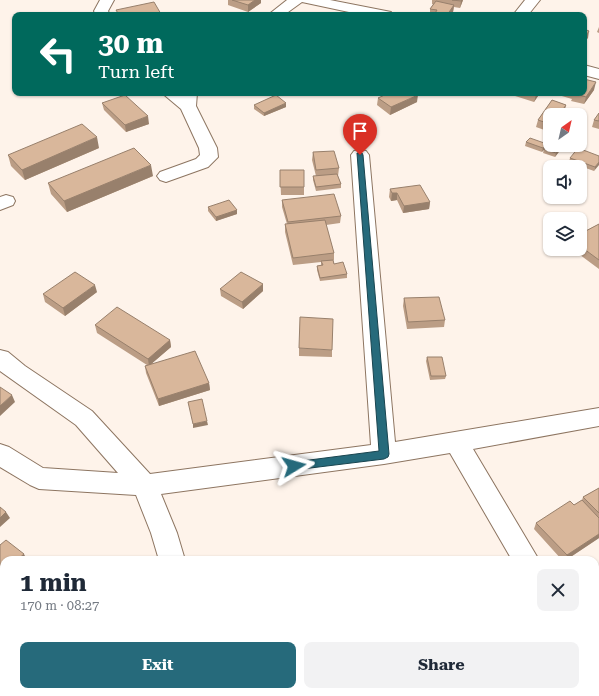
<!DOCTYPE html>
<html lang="en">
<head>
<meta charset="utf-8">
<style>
  :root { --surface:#fff; --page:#f2f2f3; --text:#1f2937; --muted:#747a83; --accent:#266a7b }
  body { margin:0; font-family:"Roboto Serif",serif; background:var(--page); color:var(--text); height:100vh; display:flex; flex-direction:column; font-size:15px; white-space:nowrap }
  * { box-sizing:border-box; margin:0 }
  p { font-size:13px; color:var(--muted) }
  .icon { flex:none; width:22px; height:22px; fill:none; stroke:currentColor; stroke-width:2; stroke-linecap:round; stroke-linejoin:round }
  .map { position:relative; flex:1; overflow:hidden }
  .drawer { position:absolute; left:0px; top:556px; width:599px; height:140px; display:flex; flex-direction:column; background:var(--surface); border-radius:12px 12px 0 0; box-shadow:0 1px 3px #0004 }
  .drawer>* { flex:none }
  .hud { position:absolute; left:12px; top:12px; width:575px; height:84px; border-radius:8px; box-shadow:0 1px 3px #0004; background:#00695c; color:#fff; overflow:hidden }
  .needle { width:26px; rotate:34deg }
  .tools { position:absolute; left:543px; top:108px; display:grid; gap:8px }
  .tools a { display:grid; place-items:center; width:44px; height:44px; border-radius:8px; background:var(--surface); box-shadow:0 1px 3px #0004; font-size:20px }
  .pin { position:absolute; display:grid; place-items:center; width:34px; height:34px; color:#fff; margin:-41px -17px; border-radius:50% 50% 50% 0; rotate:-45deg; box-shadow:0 0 4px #0007 }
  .pin .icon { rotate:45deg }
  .me { position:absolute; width:44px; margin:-22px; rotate:82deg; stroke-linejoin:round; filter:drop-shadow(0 0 3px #0008) }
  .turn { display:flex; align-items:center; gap:14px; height:84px; padding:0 20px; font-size:18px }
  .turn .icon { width:52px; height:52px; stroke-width:2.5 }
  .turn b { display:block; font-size:28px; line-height:34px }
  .round { display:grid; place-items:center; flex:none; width:42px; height:42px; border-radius:8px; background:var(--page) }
  .head { display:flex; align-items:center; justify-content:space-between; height:68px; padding:0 20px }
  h1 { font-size:24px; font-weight:700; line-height:30px }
  .cta { display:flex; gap:8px; margin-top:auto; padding:8px 20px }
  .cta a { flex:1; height:46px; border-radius:8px; background:var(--accent); color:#fff; font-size:16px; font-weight:700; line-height:46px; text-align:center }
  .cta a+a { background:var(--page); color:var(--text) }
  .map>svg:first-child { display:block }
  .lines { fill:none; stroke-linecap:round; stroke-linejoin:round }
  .street-casing { stroke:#8d7561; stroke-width:2 }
  .street { fill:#fff; fill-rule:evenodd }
  .wall { fill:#bb9d85 }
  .shaded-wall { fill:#98806c }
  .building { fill:#d9b79b; stroke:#98806c }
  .route { fill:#266a7b; stroke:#194550 }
</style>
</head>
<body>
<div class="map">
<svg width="599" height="696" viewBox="0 0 599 696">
  <rect width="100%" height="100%" fill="#fef3ea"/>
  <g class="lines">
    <defs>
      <path id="street" d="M100,0H114L108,11L110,15H96L94,11Z
        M287,0H330L386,11L391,12L393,15H363L302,2L284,15H268Z
        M525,0H540L528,15H513Z
        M584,65L599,69V79L584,75Z
        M162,93H197L196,106L217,148L218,157L208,167L166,182L160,180L157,176L160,172L196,159L200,155L199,148L181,109Z
        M360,150L366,151L369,155L395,442L599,408V426L473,449L539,560H512L450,453L384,464L161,494L177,533L185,560H159L151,533L136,495L39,489L30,485L0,467V444L9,447L43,468L118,473L76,425L0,371V350L8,352L25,366L92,411L150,474L371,445L351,155L354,151Z
        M6,195L13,197L15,201L13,205L0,210V197Z
        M595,653L599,654V688L595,686Z
        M170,692H200V696H170Z"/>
    </defs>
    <!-- street casing -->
    <use href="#street" class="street-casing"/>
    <!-- street -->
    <use href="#street" class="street"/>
  </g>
  <!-- wall -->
  <path class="wall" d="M228,0H261V3L248,12L228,5Z
    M432,0H463L460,8L454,7L453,12L451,15H430V9L433,4H432Z
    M599,27V33L597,32Z
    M594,90L584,104L571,101L572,99L555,94V93H584Z
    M513,93H540L534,102L512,95Z
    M378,98L417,102L390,115L377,105Z
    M552,100L566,105L564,112L562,115H550V132L536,127L538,120Z
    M102,103L149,124L126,132L104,110Z
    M254,105L286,107L264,116L254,109Z
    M599,113V129L592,127L594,120Z
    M526,142L547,144L546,147L542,152L525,146Z
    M564,145L555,157L543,153L544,149Z
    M99,148L25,180L11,166L8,155Z
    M313,152L339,168L338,176L341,184V188L316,191L313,180V176H316L312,160Z
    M599,156L594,171L569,162L570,158Z
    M280,170H304V195H281Z
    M153,176L67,212L51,194L48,183Z
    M390,189L430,202L429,209L403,213L397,200L391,201L389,197Z
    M282,200L341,216L340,223L326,225L334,253V260H333L334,264L347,274V278L320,281L317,270V266L321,265V262L293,265L285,232V224H287L282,207Z
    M208,207L237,210V214L216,221L208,211Z
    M599,224V269L572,249H580V234Z
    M263,284V291L243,309L221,296L220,289Z
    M97,292L65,316L45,302L43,294Z
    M404,298L445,320L444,327L407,329L403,306Z
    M95,325L170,340L171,347L152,363L209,383L210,390L159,406L146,373L145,366L147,365L97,333Z
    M299,348L332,350V357L299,356Z
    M427,357L446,376L445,379L430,380L426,361Z
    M599,488V538L566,560H562L534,529L536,523L574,505L582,500L583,497Z
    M0,545L27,560H4V632L0,628Z
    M599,577V607L595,602V579Z"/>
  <!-- shaded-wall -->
  <path class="shaded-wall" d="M255,0H261V3L248,12V5Z
    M462,0H463L460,8L461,1Z
    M454,5L453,12L451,15H447Z
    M589,31L588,38L584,43V39Z
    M596,82L594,90L584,104L586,97Z
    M537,93H540L534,102L536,95Z
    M418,95L417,102L390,115L391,107Z
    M286,103V107L264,116V113Z
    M566,105L564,112L562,115H559Z
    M148,116L149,124L126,132L125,125Z
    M97,137L99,148L25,180L22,170Z
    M547,144L546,147L542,152L543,148Z
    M562,145H564L555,157L556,153Z
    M599,162V165L594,171L595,167Z
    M151,165L153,176L67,212L64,201Z
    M392,193H397V200L391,201Z
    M430,202L429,209L403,213L404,206Z
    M237,210V214L216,221V217Z
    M263,284V291L243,309L242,302Z
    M95,285L97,292L65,316L63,308Z
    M170,340L171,347L149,366L148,359Z
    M209,383L210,390L159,406L158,399Z
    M12,395L15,402L0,416V406Z
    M207,421L208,425L193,428V424Z
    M6,512L10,518L0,527V518Z
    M599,534V538L566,560H564L567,555Z
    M24,554L27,560H17Z
    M4,573V583L0,587V577Z"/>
  <!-- building -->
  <path class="building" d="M232,0H255L248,5Z
    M452,0H462L461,1Z
    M436,1L454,5L447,15H434L437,10L430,9Z
    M154,2L161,14L154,15H119L116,10Z
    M584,29L589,31L584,39Z
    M584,79L596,82L586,97L573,93H584Z
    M389,93H415L418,95L391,107L378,98Z
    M125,95L148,116L125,125L102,103Z
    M276,95L286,103L264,113L254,105Z
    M552,100L566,105L559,115H550V124L538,120Z
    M599,113V121L594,120Z
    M82,124L97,137L22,170L8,155Z
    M530,138L547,144L543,148L526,142Z
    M550,142V145H562L556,153L544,149Z
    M134,148L151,165L64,201L48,183Z
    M578,148L599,156V162L595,167L570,158Z
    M334,151L339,168L316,170L313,152Z
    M280,170H304V187H280Z
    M337,174L341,184L316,187L313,176Z
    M420,185L430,202L404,206L397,193H392L390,189Z
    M334,194L341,216L288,222L282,200Z
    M229,200L237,210L216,217L208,207Z
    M325,220L334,253L293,258L285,224Z
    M599,224V260L580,246V234Z
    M333,260L334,264L343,262L347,274L320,278L317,266L323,265L321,261Z
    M75,272L95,285L63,308L43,294Z
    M241,272L263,284L242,302L220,289Z
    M439,297L445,320L408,322L404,298Z
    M117,307L170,340L148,359L95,325Z
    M300,317L333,319L332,350L299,348Z
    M195,351L209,383L158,399L145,366Z
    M427,357H442L446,376H431Z
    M0,387L12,395L0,406Z
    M202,399L207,421L193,424L188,402Z
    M599,488V513L583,497Z
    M582,500L599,518V534L567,555L536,523L570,501L574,505Z
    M0,507L6,512L0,518Z
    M6,540L24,554L17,560H4V573L0,577V545Z
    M4,576V629L0,625V580Z
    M599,577V596L595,591V580Z"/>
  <!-- route -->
  <path class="route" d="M357,153H362L363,155L389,454L388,457L384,459L294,470L291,469L289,466L291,463L294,462L379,451Z"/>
</svg>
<div class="tools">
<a><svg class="needle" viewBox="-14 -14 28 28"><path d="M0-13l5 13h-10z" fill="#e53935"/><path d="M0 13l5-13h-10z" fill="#747a83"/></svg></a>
<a><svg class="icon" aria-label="sound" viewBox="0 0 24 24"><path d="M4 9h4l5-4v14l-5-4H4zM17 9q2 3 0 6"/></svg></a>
<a><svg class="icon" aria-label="layers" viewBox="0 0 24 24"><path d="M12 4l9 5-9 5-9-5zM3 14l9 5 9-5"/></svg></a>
</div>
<div class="pin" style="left:360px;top:155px;background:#d93025"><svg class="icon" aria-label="arrive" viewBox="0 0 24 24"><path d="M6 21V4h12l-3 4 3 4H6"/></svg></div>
<svg class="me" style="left:294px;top:466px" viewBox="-20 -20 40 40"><path d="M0-17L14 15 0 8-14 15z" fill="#266a7b" stroke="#fff" stroke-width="4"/></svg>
<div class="hud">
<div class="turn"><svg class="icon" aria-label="left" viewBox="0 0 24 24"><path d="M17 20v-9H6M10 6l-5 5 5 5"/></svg><div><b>30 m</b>Turn left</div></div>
</div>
<section class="drawer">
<div class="head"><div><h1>1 min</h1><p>170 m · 08:27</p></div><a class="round"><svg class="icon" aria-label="close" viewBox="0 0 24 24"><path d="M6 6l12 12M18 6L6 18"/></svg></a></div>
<div class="cta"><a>Exit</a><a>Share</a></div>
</section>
</div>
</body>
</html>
